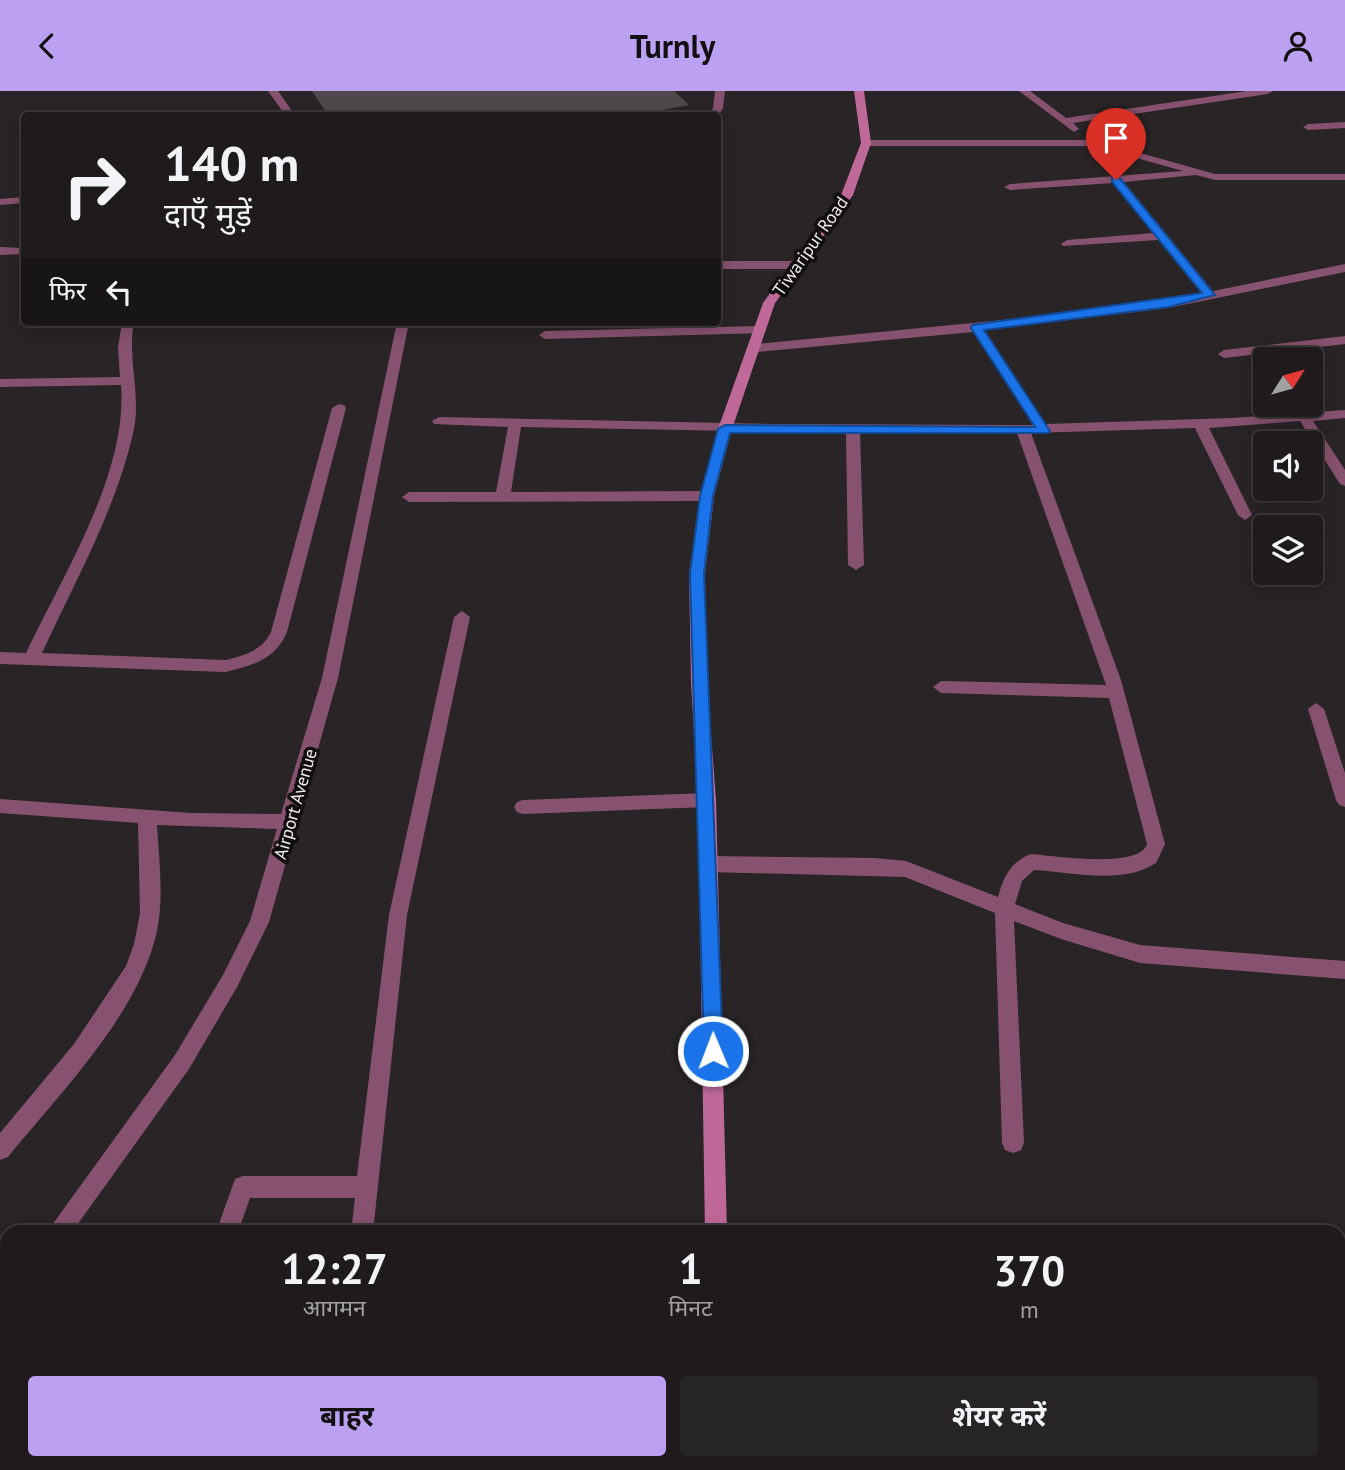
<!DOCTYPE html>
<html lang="hi">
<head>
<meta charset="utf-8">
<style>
  :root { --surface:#1f1b1c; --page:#272425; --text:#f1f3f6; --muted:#a1a1a3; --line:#3c393b; --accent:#bca0f2 }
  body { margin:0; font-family:"PT Sans","Noto Sans Devanagari",sans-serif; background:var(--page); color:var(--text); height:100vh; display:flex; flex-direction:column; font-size:26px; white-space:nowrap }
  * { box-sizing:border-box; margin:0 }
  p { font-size:23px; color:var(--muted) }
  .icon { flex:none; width:38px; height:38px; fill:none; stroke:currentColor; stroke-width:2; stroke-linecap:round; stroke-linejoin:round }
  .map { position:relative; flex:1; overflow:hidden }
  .sheet { position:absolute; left:0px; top:1134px; width:1346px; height:245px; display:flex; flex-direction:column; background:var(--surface); border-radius:21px 21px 0 0; box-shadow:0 4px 18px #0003,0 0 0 2px var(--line) }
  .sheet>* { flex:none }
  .top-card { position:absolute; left:21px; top:21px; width:700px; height:214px; border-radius:7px; box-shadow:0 4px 18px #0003,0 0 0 2px var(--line); background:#1f1b1c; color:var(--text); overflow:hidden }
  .needle { width:46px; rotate:53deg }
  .controls { position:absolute; left:1253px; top:256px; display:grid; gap:14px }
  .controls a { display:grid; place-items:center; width:70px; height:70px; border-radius:7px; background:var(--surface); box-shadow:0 4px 18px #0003,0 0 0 2px var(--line); font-size:35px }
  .pin { position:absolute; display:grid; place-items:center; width:60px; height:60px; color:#fff; margin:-72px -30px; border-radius:50% 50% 50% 0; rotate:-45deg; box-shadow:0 0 7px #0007 }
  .pin .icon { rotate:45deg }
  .me { position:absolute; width:77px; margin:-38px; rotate:359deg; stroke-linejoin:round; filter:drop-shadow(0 0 5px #0008) }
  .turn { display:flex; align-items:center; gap:24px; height:147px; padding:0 28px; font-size:32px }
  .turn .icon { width:91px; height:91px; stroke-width:2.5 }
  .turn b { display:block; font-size:49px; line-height:60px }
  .then { display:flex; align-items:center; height:66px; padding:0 28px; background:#0003; gap:14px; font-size:26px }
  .eta { display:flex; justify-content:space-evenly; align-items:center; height:119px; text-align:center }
  .eta b { font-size:42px; font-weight:700; line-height:49px }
  .action { display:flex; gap:14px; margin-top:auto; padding:14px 28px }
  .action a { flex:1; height:80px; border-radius:7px; background:var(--accent); color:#111; font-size:28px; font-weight:700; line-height:80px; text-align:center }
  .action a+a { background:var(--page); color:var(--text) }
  header { display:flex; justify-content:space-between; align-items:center; height:91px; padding:0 28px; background:var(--accent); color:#111; font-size:32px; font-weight:700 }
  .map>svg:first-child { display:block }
  .building { fill:#4f494c }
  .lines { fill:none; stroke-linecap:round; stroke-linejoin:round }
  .lane { fill:#87526f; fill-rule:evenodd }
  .street { fill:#87526f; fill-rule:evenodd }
  .secondary { fill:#bf6999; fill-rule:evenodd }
  .route { fill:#1a73e8; stroke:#114b97; stroke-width:2 }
  .labels { text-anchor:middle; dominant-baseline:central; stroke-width:7; stroke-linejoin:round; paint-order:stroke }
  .street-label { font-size:18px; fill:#eeeaec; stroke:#100e0f }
</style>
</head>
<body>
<header><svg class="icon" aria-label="back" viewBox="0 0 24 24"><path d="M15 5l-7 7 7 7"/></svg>Turnly<svg class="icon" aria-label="person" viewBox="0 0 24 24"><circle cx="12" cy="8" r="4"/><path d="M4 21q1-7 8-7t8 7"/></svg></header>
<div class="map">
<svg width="1345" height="1379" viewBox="0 0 1345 1379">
  <rect width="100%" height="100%" fill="#292426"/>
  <!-- building -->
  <path class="building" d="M312,0H674L689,14L637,24H328Z"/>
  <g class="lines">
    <!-- lane -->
    <path class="lane" d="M268,0H278L295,24H285Z
      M715,0H725L723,17L718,25L708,24L713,17Z
      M24,106V112L0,114V108Z
      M0,156L24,157V163L0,164Z
      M718,170H794L800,174L794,178H718Z
      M122,231H134C127,267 141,303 134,338C117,417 75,490 42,562L226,569C244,564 262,560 271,541L332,317L339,313L344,314L346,317L287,541C275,569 253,574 226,581L0,573V561L26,562C63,484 128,382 121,294L0,296V288L120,286L118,257Z
      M397,231H409L338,587L269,831L237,896L189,978L72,1141H47L175,964L223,884L250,830L277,738L157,734C159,769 164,805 157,840C139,923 59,1003 8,1066L0,1069V1042L74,953L126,875L134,853L140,822L138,732L0,722V708L191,722L281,723L322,587Z
      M7,1198V1229L0,1232V1201Z"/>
    <!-- street -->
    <path class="street" d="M1019,0H1030L1066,27L1247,0H1273L1268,3L1073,32L1079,38L1074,41Z
      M1345,31V37L1308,39L1303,36L1308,33Z
      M1094,49L1215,83H1345V89H1215L1196,84L1124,91L1213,200L1345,173V181L1168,217L985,239L1046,333L1232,327L1345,319V327L1313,330L1345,379V395L1340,393L1300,330L1209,337L1252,424L1245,429L1238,424L1195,337L1031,342L1121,589L1165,753L1156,772C1124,794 1070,781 1034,779L1022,790L1015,813L1063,832L1140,854L1345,870V888L1140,872L1061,848L1014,830L1024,1052L1021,1059L1013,1062L1005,1059L1002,1052L995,822L905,786L708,781L701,778L699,773L701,768L708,765L875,767L906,770L998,806C1003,787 1011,770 1031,763C1054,765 1140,778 1147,753L1109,607L941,602L933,596L941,590L1106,594L1017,342H860L864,474L856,479L848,474L846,342L521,336L511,401L707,400L714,405L707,410L409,411L402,406L409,401H496L508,336L434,333L432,330L439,326L779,333L1033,334L973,241L756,261L750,257L756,253L1065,223L1202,203L1158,149L1063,155L1061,153L1067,149L1153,142L1113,92L1010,99L1004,96L1010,93L1183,80L1094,55H866L861,52L866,49Z
      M759,235L763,236V242L545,248L539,244L545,240Z
      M1345,245V253L1224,267L1218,263L1224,259Z
      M462,520L470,526L407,824L373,1141H351L355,1107H250L238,1141H216L235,1088L243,1085H357L389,824L454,526Z
      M1316,612L1324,618L1345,682V716L1339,714L1336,709L1308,618Z
      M707,702L713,704L716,709L713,714L707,716L523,723L517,721L514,716L517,711L523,709Z
      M133,1372H158L155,1379H131Z
      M327,1372H351L350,1379H326Z"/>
    <!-- secondary -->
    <path class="secondary" d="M854,0H864L871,52L853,104L775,212L732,338L714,405L705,483L707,591L716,709L727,1141H705L698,709L691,591L689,483L700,405L718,338L763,212L841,104L861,52Z
      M669,1372H693L691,1379H667Z"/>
  </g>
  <!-- route -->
  <path class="route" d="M1112,86H1119L1215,204L1169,216L984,239L1050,340L1048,342H730L713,405L704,483L723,960L720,966L713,968L707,966L704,960L690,483L700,405L718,338L725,334L1035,336L971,237L972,234L1202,202L1112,91Z"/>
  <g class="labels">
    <!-- street labels -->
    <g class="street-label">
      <text transform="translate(810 155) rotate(-55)">Tiwaripur Road</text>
      <text transform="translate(295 713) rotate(-74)">Airport Avenue</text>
    </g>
  </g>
</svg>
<div class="controls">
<a><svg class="needle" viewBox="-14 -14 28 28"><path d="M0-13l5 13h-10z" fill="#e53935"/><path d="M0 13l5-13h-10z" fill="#a1a1a3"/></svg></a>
<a><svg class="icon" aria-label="sound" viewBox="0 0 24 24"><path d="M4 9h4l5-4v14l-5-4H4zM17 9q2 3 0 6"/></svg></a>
<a><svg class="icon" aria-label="layers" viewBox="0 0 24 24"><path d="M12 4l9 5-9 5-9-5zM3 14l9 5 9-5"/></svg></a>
</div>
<div class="pin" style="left:1116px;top:89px;background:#d93025"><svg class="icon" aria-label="arrive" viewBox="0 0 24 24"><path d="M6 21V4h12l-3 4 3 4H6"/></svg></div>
<svg class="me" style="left:713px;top:960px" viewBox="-20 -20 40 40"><circle r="17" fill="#1a73e8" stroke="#fff" stroke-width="3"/><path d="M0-11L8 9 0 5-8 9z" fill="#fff"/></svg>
<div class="top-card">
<div class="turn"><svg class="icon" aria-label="right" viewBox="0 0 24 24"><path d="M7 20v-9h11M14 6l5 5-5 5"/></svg><div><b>140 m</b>दाएँ मुड़ें</div></div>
<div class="then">फिर<svg class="icon" aria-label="left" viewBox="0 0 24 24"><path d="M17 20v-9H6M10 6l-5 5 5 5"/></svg></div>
</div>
<section class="sheet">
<div class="eta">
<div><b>12:27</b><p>आगमन</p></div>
<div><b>1</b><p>मिनट</p></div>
<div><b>370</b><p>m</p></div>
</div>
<div class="action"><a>बाहर</a><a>शेयर करें</a></div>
</section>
</div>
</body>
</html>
